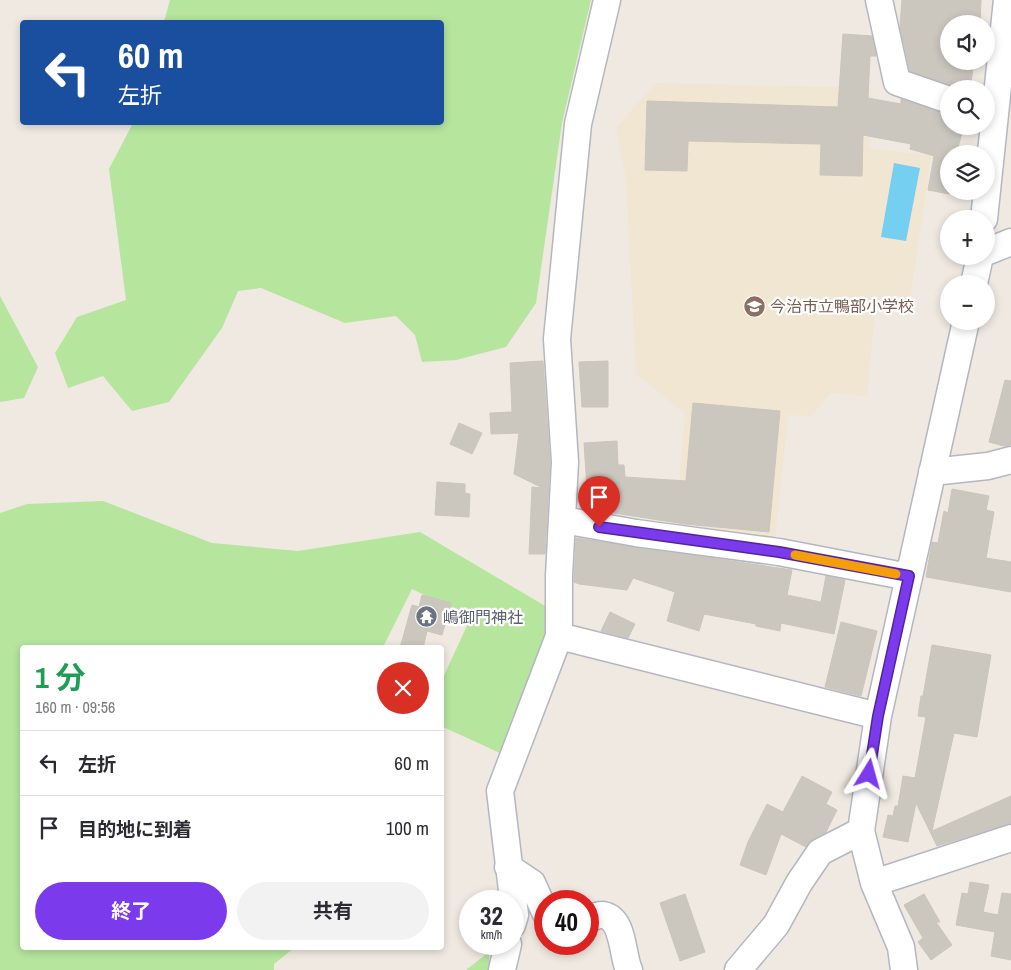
<!DOCTYPE html>
<html lang="ja">
<head>
<meta charset="utf-8">
<style>
  :root { --surface:#fff; --page:#f2f2f3; --text:#2b2b33; --muted:#7c7c81; --line:#e1e1e2; --accent:#7c3aed }
  body { margin:0; font-family:"Archivo Narrow","Noto Sans JP",sans-serif; background:var(--page); color:var(--text); height:100vh; display:flex; flex-direction:column; font-size:19px; white-space:nowrap }
  * { box-sizing:border-box; margin:0 }
  p { font-size:16px; color:var(--muted) }
  .icon { flex:none; width:28px; height:28px; fill:none; stroke:currentColor; stroke-width:2; stroke-linecap:round; stroke-linejoin:round }
  .map { position:relative; flex:1; overflow:hidden }
  .panel { position:absolute; left:20px; top:645px; width:424px; height:305px; display:flex; flex-direction:column; background:var(--surface); border-radius:5px; box-shadow:0 2px 8px #0003 }
  .panel>* { flex:none }
  .guide { position:absolute; left:20px; top:20px; width:424px; height:105px; border-radius:5px; box-shadow:0 2px 8px #0003; background:#1a4fa0; color:#fff; overflow:hidden }
  .fabs { position:absolute; left:940px; top:15px; display:grid; gap:10px }
  .fabs a { display:grid; place-items:center; width:55px; height:55px; border-radius:50%; background:var(--surface); box-shadow:0 2px 8px #0003; font-size:25px }
  .speed { position:absolute; left:459px; top:890px; display:flex; gap:10px; font-size:25px; font-weight:700; text-align:center }
  .speed>* { display:grid; place-content:center; width:65px; height:65px; border-radius:50%; background:var(--surface); box-shadow:0 2px 8px #0003; line-height:1 }
  .speed small { font-size:12px; font-weight:400 }
  .speed .limit { border:8px solid #d22; background:#fff; color:#111 }
  .pin { position:absolute; display:grid; place-items:center; width:42px; height:42px; color:#fff; margin:-51px -21px; border-radius:50% 50% 50% 0; rotate:-45deg; box-shadow:0 0 5px #0007 }
  .pin .icon { rotate:45deg }
  .me { position:absolute; width:55px; margin:-28px; rotate:8deg; stroke-linejoin:round; filter:drop-shadow(0 0 4px #0008) }
  .turn { display:flex; align-items:center; gap:18px; height:105px; padding:0 15px; font-size:22px }
  .turn .icon { width:65px; height:65px; stroke-width:2.5 }
  .turn b { display:block; font-size:35px; line-height:42px }
  .round { display:grid; place-items:center; flex:none; width:52px; height:52px; border-radius:26px; background:var(--page) }
  .overview { display:flex; align-items:center; justify-content:space-between; height:85px; padding:0 15px }
  h1 { font-size:30px; font-weight:700; line-height:38px; color:#1e9e55 }
  .cta { display:flex; gap:10px; margin-top:auto; padding:10px 15px }
  .cta a { flex:1; height:58px; border-radius:30px; background:var(--accent); color:#fff; font-size:20px; font-weight:700; line-height:58px; text-align:center }
  .cta a+a { background:var(--page); color:var(--text) }
  ul { padding:0; list-style:none }
  li { display:flex; align-items:center; gap:15px; height:65px; padding:0 15px; border-top:1px solid var(--line) }
  li div { flex:1 }
  li b { display:block; font-size:19px }
  li em { font-style:normal }
  .map>svg:first-child { display:block }
  .education { fill:#f0e6d1 }
  .green { fill:#b6e59e }
  .water { fill:#75cff0 }
  .building { fill:#cbc7bf; stroke:#cbc5ba }
  .lines { fill:none; stroke-linecap:round; stroke-linejoin:round }
  .minor-casing { stroke:#b4b7c1; stroke-width:29 }
  .minor { stroke:#fff; stroke-width:26 }
  .route-casing { stroke:#51269a; stroke-width:12 }
  .route { stroke:#7c3aed; stroke-width:9 }
  .slow { stroke:#f59e0b; stroke-width:9 }
  .labels { text-anchor:middle; dominant-baseline:central; stroke-width:4.5; stroke-linejoin:round; paint-order:stroke }
  .education-label { font-size:16px; fill:#785e54; stroke:#fff; text-anchor:start }
  .worship-label { font-size:16px; fill:#5b616d; stroke:#fff; text-anchor:start }
</style>
</head>
<body>
<div class="map">
<svg width="1011" height="970" viewBox="0 0 1011 970">
  <rect width="100%" height="100%" fill="#efe9e1"/>
  <!-- education -->
  <path class="education" d="M656,83L871,88L870,148L931,156L908,314L876,299L867,396L831,393L811,416L788,415L775,542L676,527L685,414L636,374L626,177L616,128Z"/>
  <!-- green -->
  <path class="green" d="M170,0H591L562,123L536,303L506,347L456,360L422,362L415,335L396,316L345,323L261,288L238,291L222,328L169,402L132,411L103,376L68,388L55,353L77,317L126,300L109,169L133,123L441,122V22H164Z
    M0,296L38,367L24,398L0,402Z
    M103,501L212,543L298,551L420,532L547,607L548,641L500,753L441,726V682L471,617L412,589L383,647L22,648V948H294L274,964V970H0V513L27,504Z
    M489,952V970H466Z"/>
  <!-- water -->
  <path class="water" d="M894,163L920,168L906,241L881,237Z"/>
  <!-- building -->
  <path class="building" d="M902,0H981L980,24H949V61H974L970,89H958L910,71L900,26Z
    M843,34L872,36L876,56H870L868,98L901,104V99L949,115V126H964L956,154H949V194L928,190L934,156L910,149L911,144L863,135L862,176L820,175L821,144L688,141L687,171L645,170L647,101L838,107Z
    M543,361L550,462L545,554H529L532,487L543,488L514,474L519,433L491,434L490,413L512,412L510,363Z
    M608,361V407H582L579,362Z
    M1005,380L1011,381V445L1004,446L989,442Z
    M693,403L780,411L769,532L685,524L594,510L592,488H587L584,443L617,441L618,465H624L625,477L686,481Z
    M459,423L482,433L472,454L450,444Z
    M437,482L465,484V493L470,494L469,517L435,515Z
    M952,489L989,496L986,510L994,512L986,558L1011,562V592L926,577L932,542L938,543L944,511L948,513Z
    M576,538L792,570L787,595L821,602L826,576L845,580L834,634L781,623L780,631L756,626V624L704,614L699,631L667,621L675,592L633,578L627,590L579,584L574,582Z
    M422,595L451,603L442,635L427,631L423,648H400L412,605L419,607Z
    M610,612L635,624L628,638L601,631Z
    M841,622L877,631L861,696L825,687Z
    M932,645L991,655L977,737L954,733L932,831L1011,796V823L937,846L916,803L908,842L883,837L888,815L893,816L895,806H898L903,776L915,778L926,717L918,716L921,696H923Z
    M802,776L832,792L826,804L837,810L826,832L813,839L806,847L781,834L766,875L740,865L748,842L767,804L783,812Z
    M970,882L989,885L983,912L998,915L1002,893L1011,894V960L991,956L995,932L956,925L962,893L968,894Z
    M685,894L705,952L680,961L660,903Z
    M924,894L940,922H936L952,945L931,960L918,942L923,938L904,905Z"/>
  <g class="lines">
    <defs>
      <path id="minor" d="M879,0L897,82L949,100
        M984,219L1007,0
        M986,252L1011,242
        M974,284L980,256
        M932,472L988,466L1011,460
        M563,520L636,533L779,552L909,577
        M559,636L878,716
        M508,867L532,883L545,912
        M874,883L1011,838
        M588,919C592,918 598,914 603,915C624,918 622,955 629,970
        M512,925L515,915L500,791L559,636V576L565,462L557,339L578,124L607,0
        M502,970L508,944
        M738,970L776,925L799,883L820,852L861,831
        M904,970L901,947L874,883L861,831L878,716L966,321"/>
    </defs>
    <!-- minor casing -->
    <use href="#minor" class="minor-casing"/>
    <!-- minor -->
    <use href="#minor" class="minor"/>
  </g>
  <g class="lines">
    <defs>
      <path id="route" d="M599,527L779,552L909,576L878,716L869,774"/>
    </defs>
    <!-- route casing -->
    <use href="#route" class="route-casing"/>
    <!-- route -->
    <use href="#route" class="route"/>
    <!-- slow -->
    <path class="slow" d="M795,555L896,574"/>
  </g>
  <!-- icons -->
  <defs>
    <symbol id="school-disc" viewBox="-11 -11 22 22"><circle r="9.5" fill="#8d6e63" stroke="#fff"/><path d="M0-5L7-2L0 1L-7-2ZM-4 1L0 2.5L4 1V4Q0 6-4 4Z" fill="#fff"/></symbol>
    <symbol id="temple-disc" viewBox="-11 -11 22 22"><circle r="9.5" fill="#6b7280" stroke="#fff"/><path d="M0-6L5-2H3V0L6.5 2.5H4V6H1.5V3h-3V6H-4V2.5H-6.5L-3 0V-2H-5Z" fill="#fff"/></symbol>
  </defs>
  <g fill-rule="evenodd">
    <use href="#school-disc" x="742" y="294" width="25" height="25"/>
    <use href="#temple-disc" x="414" y="604" width="25" height="25"/>
  </g>
  <g class="labels">
    <!-- education labels -->
    <g class="education-label">
      <text x="770" y="306">今治市立鴨部小学校</text>
    </g>
    <!-- worship labels -->
    <g class="worship-label">
      <text x="443" y="617">嶋御門神社</text>
    </g>
  </g>
</svg>
<div class="fabs">
<a><svg class="icon" aria-label="sound" viewBox="0 0 24 24"><path d="M4 9h4l5-4v14l-5-4H4zM17 9q2 3 0 6"/></svg></a>
<a><svg class="icon" aria-label="search" viewBox="0 0 24 24"><circle cx="10" cy="10" r="6"/><path d="M15 15l6 6"/></svg></a>
<a><svg class="icon" aria-label="layers" viewBox="0 0 24 24"><path d="M12 4l9 5-9 5-9-5zM3 14l9 5 9-5"/></svg></a>
<a>+</a>
<a>−</a>
</div>
<div class="speed"><div>32<small>km/h</small></div><div class="limit">40</div></div>
<div class="pin" style="left:599px;top:527px;background:#d93025"><svg class="icon" aria-label="arrive" viewBox="0 0 24 24"><path d="M6 21V4h12l-3 4 3 4H6"/></svg></div>
<svg class="me" style="left:869px;top:774px" viewBox="-20 -20 40 40"><path d="M0-17L14 15 0 8-14 15z" fill="#7c3aed" stroke="#fff" stroke-width="4"/></svg>
<div class="guide">
<div class="turn"><svg class="icon" aria-label="left" viewBox="0 0 24 24"><path d="M17 20v-9H6M10 6l-5 5 5 5"/></svg><div><b>60 m</b>左折</div></div>
</div>
<section class="panel">
<div class="overview"><div><h1>1 分</h1><p>160 m · 09:56</p></div><a class="round" style="background:#d93025;color:#fff"><svg class="icon" aria-label="close" viewBox="0 0 24 24"><path d="M6 6l12 12M18 6L6 18"/></svg></a></div>
<ul>
<li><svg class="icon" aria-label="left" viewBox="0 0 24 24"><path d="M17 20v-9H6M10 6l-5 5 5 5"/></svg><div><b>左折</b></div><em>60 m</em></li>
<li><svg class="icon" aria-label="arrive" viewBox="0 0 24 24"><path d="M6 21V4h12l-3 4 3 4H6"/></svg><div><b>目的地に到着</b></div><em>100 m</em></li>
</ul>
<div class="cta"><a>終了</a><a>共有</a></div>
</section>
</div>
</body>
</html>
